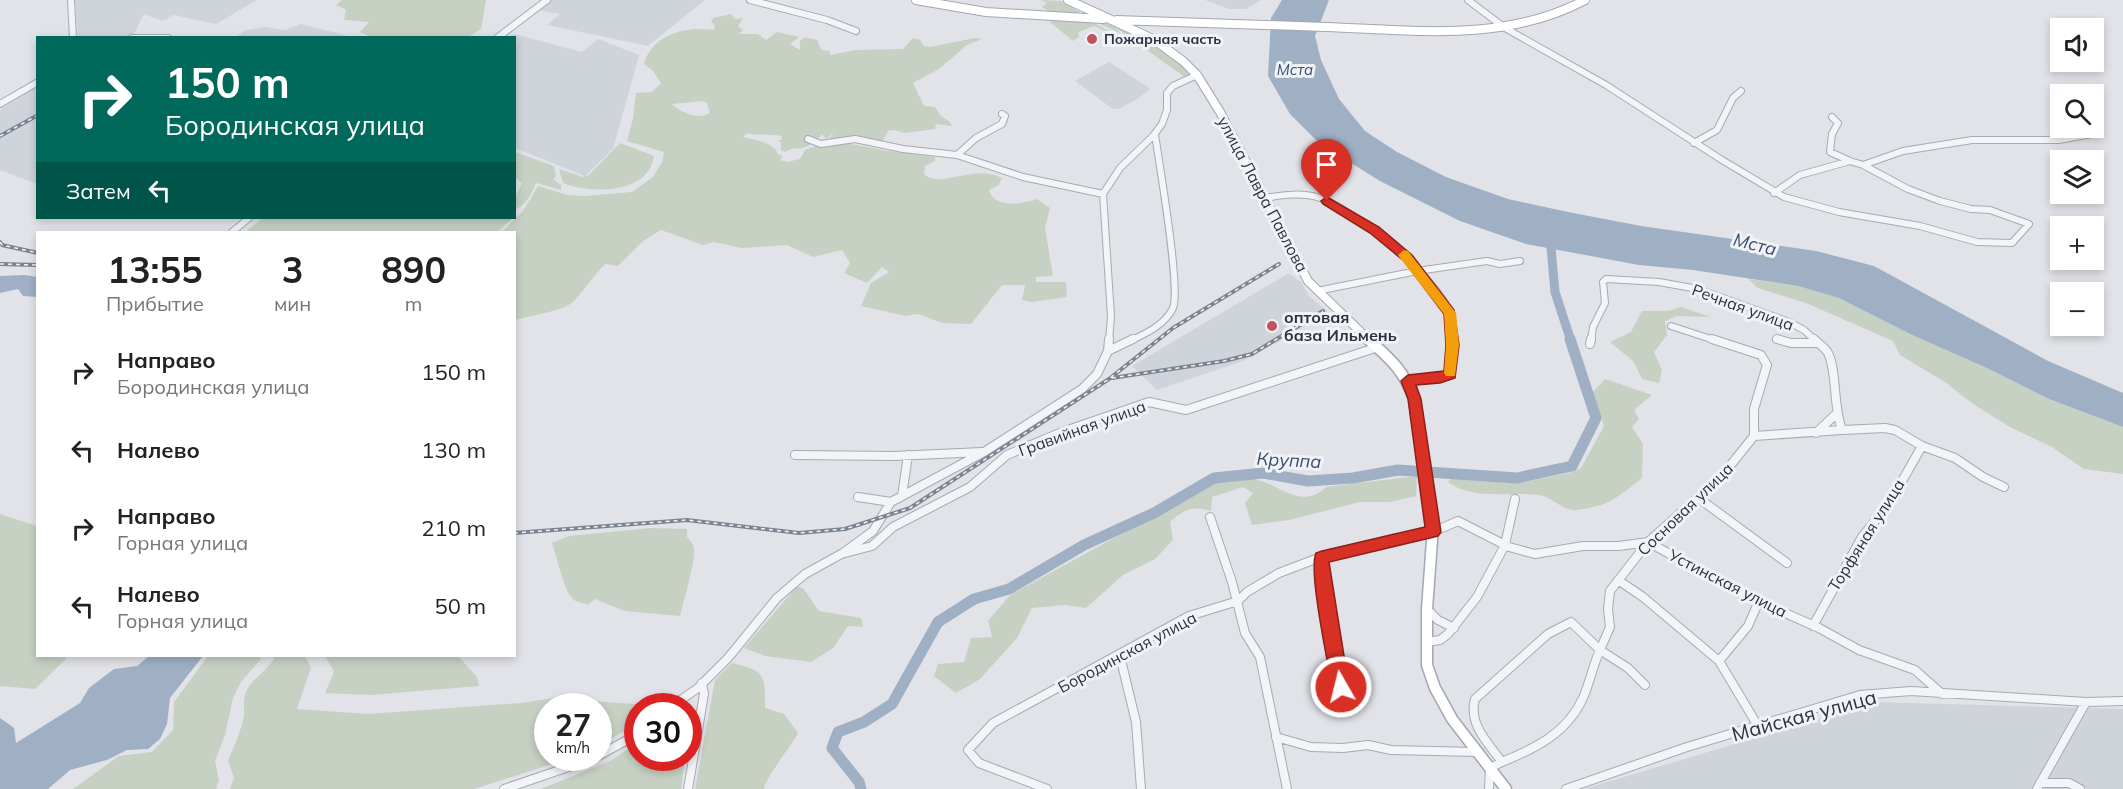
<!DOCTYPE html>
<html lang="ru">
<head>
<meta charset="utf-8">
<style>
  :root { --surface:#fff; --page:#f6f6f6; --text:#222; --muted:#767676 }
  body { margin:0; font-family:Mulish,sans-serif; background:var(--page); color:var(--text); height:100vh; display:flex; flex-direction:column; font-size:22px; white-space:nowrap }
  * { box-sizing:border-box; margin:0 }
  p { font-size:20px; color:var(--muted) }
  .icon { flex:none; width:33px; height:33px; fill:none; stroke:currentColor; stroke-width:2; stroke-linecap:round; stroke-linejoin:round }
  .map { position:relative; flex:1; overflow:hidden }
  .drawer { position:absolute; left:36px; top:231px; width:480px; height:426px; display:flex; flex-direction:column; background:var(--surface); border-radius:0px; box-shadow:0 3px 9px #0003 }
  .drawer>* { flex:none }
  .banner { position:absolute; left:36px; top:36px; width:480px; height:183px; border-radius:0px; box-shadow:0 3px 9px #0003; background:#00695c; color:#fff; overflow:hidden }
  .buttons { position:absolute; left:2050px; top:18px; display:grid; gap:12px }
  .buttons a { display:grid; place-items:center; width:54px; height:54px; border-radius:0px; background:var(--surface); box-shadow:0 3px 9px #0003; font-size:30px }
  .speed { position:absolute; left:534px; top:693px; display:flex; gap:12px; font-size:30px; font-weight:700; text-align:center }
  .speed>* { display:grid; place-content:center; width:78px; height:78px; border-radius:50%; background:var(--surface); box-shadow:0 3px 9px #0003; line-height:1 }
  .speed small { font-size:15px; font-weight:400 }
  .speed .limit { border:9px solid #d22; background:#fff; color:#111 }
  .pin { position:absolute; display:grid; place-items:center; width:51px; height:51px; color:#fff; margin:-62px -26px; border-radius:50% 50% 50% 0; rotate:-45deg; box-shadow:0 0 6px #0007 }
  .pin .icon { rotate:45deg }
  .me { position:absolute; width:66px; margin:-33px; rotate:352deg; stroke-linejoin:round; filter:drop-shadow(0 0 4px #0008) }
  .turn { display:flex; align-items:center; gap:21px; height:126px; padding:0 30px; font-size:27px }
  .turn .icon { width:78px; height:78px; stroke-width:2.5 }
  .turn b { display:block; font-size:42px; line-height:51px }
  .then { display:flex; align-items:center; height:57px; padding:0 30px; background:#0003; gap:12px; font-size:22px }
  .eta { display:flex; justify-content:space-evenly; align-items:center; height:102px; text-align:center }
  .eta b { font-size:36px; font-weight:700; line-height:42px }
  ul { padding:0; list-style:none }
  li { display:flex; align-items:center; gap:18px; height:78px; padding:0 30px }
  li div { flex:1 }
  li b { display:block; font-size:22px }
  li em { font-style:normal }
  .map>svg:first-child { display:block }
  .built { fill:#cfd3da }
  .green { fill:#c6d1c3; fill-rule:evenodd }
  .water { fill:#9fb0c5 }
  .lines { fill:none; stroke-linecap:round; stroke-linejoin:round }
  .river-far1 { stroke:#9fb0c5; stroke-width:9 }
  .river { stroke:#9fb0c5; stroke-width:11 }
  .minor-far1-casing { stroke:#a7aab2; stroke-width:8 }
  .minor-casing { stroke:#a7aab2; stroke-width:10 }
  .major-far1-casing { stroke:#a1a7b3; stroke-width:10 }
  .major-casing { stroke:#a1a7b3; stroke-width:13 }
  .minor-far1 { stroke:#f3f4f7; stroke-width:6 }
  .minor { stroke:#f3f4f7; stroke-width:8 }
  .major-far1 { stroke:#fff; stroke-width:8 }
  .major { stroke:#fff; stroke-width:10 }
  .rail-casing { stroke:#7c8390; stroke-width:4 }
  .rail { stroke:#f0f2f6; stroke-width:1.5; stroke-dasharray:4; stroke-linecap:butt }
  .route { fill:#d93025; stroke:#8d1f18; stroke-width:1.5 }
  .slow { fill:#f59e0b }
  .poi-dot { fill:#c2525c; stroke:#f0f2f6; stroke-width:2 }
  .labels { text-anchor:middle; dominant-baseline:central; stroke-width:6; stroke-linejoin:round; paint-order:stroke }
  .far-poi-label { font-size:14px; font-weight:bold; fill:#2b313e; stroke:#f0f2f6; text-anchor:start }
  .far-water-label { font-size:15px; font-style:italic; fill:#394e6f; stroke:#f0f2f6 }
  .street-label { font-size:16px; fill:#2b313e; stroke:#f0f2f6 }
  .poi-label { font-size:16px; font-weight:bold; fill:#2b313e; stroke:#f0f2f6; text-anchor:start }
  .water-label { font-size:18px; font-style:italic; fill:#394e6f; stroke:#f0f2f6 }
  .near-street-label { font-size:20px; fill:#2b313e; stroke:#f0f2f6 }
</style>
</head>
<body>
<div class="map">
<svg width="2123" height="789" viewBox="0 0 2123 789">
  <rect width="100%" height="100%" fill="#e1e3e8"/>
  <!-- built -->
  <path class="built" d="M75,0H257L216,24L173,15L162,21L144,14L134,34L124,37L78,38Z
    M551,0H705L648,46L547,25L560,14L539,10Z
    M1205,0H1261L1246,9H1229Z
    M301,24L352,37H235L246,30L264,27L285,30Z
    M514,34L582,52L598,39L639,55L613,149L585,176L515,148L514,38L509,37Z
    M1109,62L1145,85L1150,89L1136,100L1118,109H1113L1075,81Z
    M37,87V184L0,170V110Z
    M1289,273L1301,282L1309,296L1329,313L1243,361L1157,390L1132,366Z
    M1875,702L2123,709V789H1584Z"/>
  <!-- green -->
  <path class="green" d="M342,0H486L481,29L468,37L373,38L360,32L369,22L344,20L346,10L336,5Z
    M1041,0L1061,1L1080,12C1069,20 1051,14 1042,7L1047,3Z
    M731,14L735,19L743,18L738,26L743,30L739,34H758L766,40L777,32L799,37L790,44L800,50V41L805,37L817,40L821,50L830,51V55L856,50L903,49L913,38L920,40L924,46L930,47L975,38L982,39L967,45L939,69L913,83L924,106L935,107L941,116L950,122L952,126L936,124L935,129L905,133L894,130L888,131L881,144L853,140L851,144L888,151L935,157V161L925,166L924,174C941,190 972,163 1002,178L999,185L989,190C994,209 1023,204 1037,199L1050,208L1045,228L1053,276L1036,277V282H1066L1067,297L1032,302L1022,300L1025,285H1002L971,324L942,323L918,314L906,316L861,306L871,283L889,272L882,267L867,283L844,273L850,263L842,250L813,257L787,245L742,248L714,242L703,245L661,230L643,241L618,266L605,264C594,275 585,289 574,301C565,311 529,316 515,320L514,232H502L523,211L538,186L568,195L584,196L632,192L653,177L662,162L664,152L627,141L633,119L636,93L652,92L661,83L653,71L644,64C652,34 686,26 714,30L715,26L711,21L713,18ZM703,101L707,103L710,113C698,120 681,113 672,104ZM835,132L825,143L805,150L800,159L787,162L780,160L783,156L778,154C773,142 755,140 743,137L747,133C759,136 770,134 782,136L781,140H777L781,143V150L785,152L793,148C804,151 816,142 822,134L826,139Z
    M1056,20L1092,22L1132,43L1094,26L1078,32L1079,37L1073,41L1050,22Z
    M1094,21C1120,22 1180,49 1190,77L1183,76L1115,27L1121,34Z
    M620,143L654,156C648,195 591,194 563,183L559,169L583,177L589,175Z
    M515,152L554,166L556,177L553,179L561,185V190L536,183C531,194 527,205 515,209V198L522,183L515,177Z
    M263,218L486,219L513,218L497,232H245Z
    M1748,279L1798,286L1840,298L1912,335L1989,369L2049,399L2123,427V474L2084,469L2052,447L2010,427L1973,404L1945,382L1900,355L1893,341L1806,303L1758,288Z
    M1681,307L1710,317L1677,316L1665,321L1667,335L1654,352L1662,370L1659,383L1642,379L1633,361L1610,342L1631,332L1642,311H1668Z
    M1605,379L1652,395L1634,410L1639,419L1632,427L1643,444L1642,478C1618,497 1609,506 1577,510C1564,512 1552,497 1539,495C1509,491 1474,501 1448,482L1454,476L1508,483L1529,481L1569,473L1581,468L1604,426L1592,393Z
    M1417,476L1416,496L1390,502H1360L1289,520L1252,525L1245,503L1253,493L1243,487L1212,497L1211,511C1193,505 1183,510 1170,522L1173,540L1155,559L1123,575L1086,608L1065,605L1032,608L1017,638L980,679L956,693L934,676L938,664L964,662L971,638L992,637L988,621L1010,595L1216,482C1227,481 1240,477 1250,478C1278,482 1300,512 1326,487Z
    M0,514L37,526L38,656H64L66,659L35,689L0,686Z
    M650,528L687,529V537C689,540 692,542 693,545C698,554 683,603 680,616L625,611L595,599L588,605C585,603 578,603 574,600C564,593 557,556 552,543L569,536Z
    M797,586L803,588L819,611L861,618L863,627L848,626L833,648L811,662L765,656L744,648Z
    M208,656H259L261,659L241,682L233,698L225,735L215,761L219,780L216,789H73L119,756L152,752L173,730L174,702Z
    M275,656H305L311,668L297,709L368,714L521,703L554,698L660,706H638L637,723L599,746L598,706H548V758H571L474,789H230L234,778L228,761C233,748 240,734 243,720C246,710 241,699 248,688C256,675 269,670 275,656Z
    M325,656H458L477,677L479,686L371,695L325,693L334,672Z
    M732,663C766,671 765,675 765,708L784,714L798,733C792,745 764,780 764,789H695L715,680Z
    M637,743L638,758H685L681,789H541L610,761Z"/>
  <!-- water -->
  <path class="water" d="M1282,0H1329L1315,36L1321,60L1339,99L1365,131L1397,152L1446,177L1508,199L1568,212L1641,226L1816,251L1874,266L2048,361L2123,393V427L2049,399L1989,369L1912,335L1839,298L1798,286L1693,270L1639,265L1526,244L1460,221L1380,181L1319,143L1290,114L1268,76L1271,18Z
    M25,275L37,277V297L23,296L18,289L0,293V276Z
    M149,656H203L170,698L167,724L160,739L148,749L127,750L107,760L70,770L48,789H0V718L14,728L16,743L80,703L89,688L114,669L137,666Z"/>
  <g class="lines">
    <!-- river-far1 -->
    <path class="river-far1" d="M1550,236L1555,292L1571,341"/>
    <!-- river -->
    <path class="river" d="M861,789L859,782L832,748L838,732L864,722L892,704L938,622L974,599L1009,589L1084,545L1154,513L1214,478L1263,473L1308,481L1353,478L1398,470L1517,478L1572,466L1596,418L1570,339"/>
    <defs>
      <path id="minor-far1" d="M71,0L73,38
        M750,0L827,20L856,31
        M1468,0L1505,28L1606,85L1722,160L1784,197L1839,212L1920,226L1977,242L2012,243L2029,224L1990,210L1971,209L1940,201L1908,189L1863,165
        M132,38H168
        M497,38L547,0
        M0,104L38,82
        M1832,117L1838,123L1832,134L1830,152L1850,161
        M808,139L821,144L855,139L903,149L957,155L1023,177L1103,194
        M1694,143L1717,130L1733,98L1741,91
        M957,155L976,138L1002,124L1005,116L1002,114
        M1774,193L1800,175L1850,161L1863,165L1903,151L1972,140H2059L2097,133
        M1265,198C1283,195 1302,192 1320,198C1354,210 1438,279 1450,313C1452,322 1452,332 1452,341
        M232,232L249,218
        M1317,291L1417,271L1487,261L1500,264L1520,261
        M1671,326L1717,341
        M1776,339L1783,341
        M1109,341L1111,316L1103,194L1120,168L1153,136L1162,124L1167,110V93L1173,86L1197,75
        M1130,341C1145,334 1165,325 1173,308C1181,288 1159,163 1155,134
        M1591,341L1593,327L1605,303L1603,282L1606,279L1659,282L1698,289L1789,322L1804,330L1816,341"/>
      <path id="minor" d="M1777,339L1791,343H1818
        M1814,339C1819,344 1825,348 1828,353C1837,370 1833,407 1842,430L1885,428L1895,430L1922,446L1955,458L1983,477L2004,487
        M1590,344L1591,339
        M1108,351L1133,339
        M1408,381L1450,375L1452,339
        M1816,433L1836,414
        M1754,436L1842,430
        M795,455L894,456L982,452
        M902,496L908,455
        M858,497L891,502
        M1697,497L1787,563
        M1210,517L1232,582L1245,633L1260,657L1287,789
        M845,553L872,546L893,527L970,487L1007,455L1062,432L1149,402L1186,410L1378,347
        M1321,557L1341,687
        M1618,580L1643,597L1719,661L1758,726
        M1427,609L1438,620L1454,628
        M1813,626L1862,537L1889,504L1922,446
        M1426,642L1440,640L1448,634L1477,597L1505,545L1515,499
        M1120,656L1136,722L1141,789
        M1719,661L1748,626L1759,601
        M672,706L698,688L728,658L777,598L805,574L843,553L873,531L891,502L984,452L1082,389L1097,374L1108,351L1109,339
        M1276,737L1311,747L1343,748L1368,745L1391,750L1477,752
        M598,756L638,734
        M1502,762C1536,748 1567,733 1583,698C1590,682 1593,665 1600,650L1628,668L1645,685
        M2040,783H2069L2080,789
        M504,789L595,758
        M688,789L704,694L702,683
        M1047,789L979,763L968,750L993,723L1189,616L1238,601L1247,592L1279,573L1321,557L1391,539L1433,532L1458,521L1509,547L1535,554L1583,546H1619L1648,542L1744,595L1819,628L1859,650L1915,670L1942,694
        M1489,789L1490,768L1502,762C1488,743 1468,724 1475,699L1548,634L1571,622L1600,650L1610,627L1608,609L1610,591L1648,542L1721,477L1754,436V409L1767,365L1761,355L1712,339
        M1566,789L1687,747L1860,695L1911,691L2086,702L2123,701
        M2037,789L2086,702"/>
      <path id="major-far1" d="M916,0L986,12L1103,19
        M1068,0L1153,39L1183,61L1197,75L1220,112L1308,281L1370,341
        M1117,20C1187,22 1257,25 1326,27C1414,30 1504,43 1585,0"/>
      <path id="major" d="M1368,339C1390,359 1404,370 1414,399L1433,527L1427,609V665L1435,688L1452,719L1506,789"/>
    </defs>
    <!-- minor-far1 casing -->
    <use href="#minor-far1" class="minor-far1-casing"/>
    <!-- minor casing -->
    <use href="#minor" class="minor-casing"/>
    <!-- major-far1 casing -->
    <use href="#major-far1" class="major-far1-casing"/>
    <!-- major casing -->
    <use href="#major" class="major-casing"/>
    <!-- minor-far1 -->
    <use href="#minor-far1" class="minor-far1"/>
    <!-- minor -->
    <use href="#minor" class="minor"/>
    <!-- major-far1 -->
    <use href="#major-far1" class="major-far1"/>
    <!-- major -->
    <use href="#major" class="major"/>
    <defs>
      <path id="rail" d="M0,136L38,115
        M0,242L2,245L38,253
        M0,264L38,265
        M1112,378L1224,361L1252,354L1323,311
        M514,533L687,520L799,533L845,529L910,508L1109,379L1173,328L1279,264"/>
    </defs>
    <!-- rail casing -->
    <use href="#rail" class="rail-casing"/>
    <!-- rail -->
    <use href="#rail" class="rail"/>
  </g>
  <!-- route -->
  <path class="route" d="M1327,197L1379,227L1412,255L1454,310L1459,345L1455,378L1440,383L1416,385L1421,399L1441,532L1438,536L1329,562L1349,687L1346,692L1341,694L1335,692L1332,687C1328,662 1308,571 1316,553L1322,551L1425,527L1408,399L1401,381L1408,375L1444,371L1446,345L1444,314L1404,261L1370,233L1323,204L1321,201Z"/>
  <!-- slow -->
  <path class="slow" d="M1404,250L1408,251L1456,313L1459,345L1455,376H1446L1444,373L1446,345L1444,314L1400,258L1398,255Z"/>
  <!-- markers -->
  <g class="poi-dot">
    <circle cx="1092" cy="39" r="6"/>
    <circle cx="1272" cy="326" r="6"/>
  </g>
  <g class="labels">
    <!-- far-poi labels -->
    <g class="far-poi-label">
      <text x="1104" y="39">Пожарная часть</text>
    </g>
    <!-- far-water labels -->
    <g class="far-water-label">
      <text x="1295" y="69">Мста</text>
    </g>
    <!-- street labels -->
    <g class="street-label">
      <text transform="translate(1263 194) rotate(62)">улица Лавра Павлова</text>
      <text transform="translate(1743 307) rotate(20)">Речная улица</text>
      <text transform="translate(1082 428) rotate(-20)">Гравийная улица</text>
      <text transform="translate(1685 509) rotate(-44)">Сосновая улица</text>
      <text transform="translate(1866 535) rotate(-58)">Торфяная улица</text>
      <text transform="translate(1728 583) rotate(27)">Устинская улица</text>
      <text transform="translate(1127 652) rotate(-28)">Бородинская улица</text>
    </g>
    <!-- poi labels -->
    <g class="poi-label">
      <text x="1284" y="317">оптовая<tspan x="1284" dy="18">база Ильмень</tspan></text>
    </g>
    <!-- water labels -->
    <g class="water-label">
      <text transform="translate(1755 244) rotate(14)">Мста</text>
      <text transform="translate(1289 460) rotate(3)">Круппа</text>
    </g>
    <!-- near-street labels -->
    <g class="near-street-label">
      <text transform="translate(1804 715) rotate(-15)">Майская улица</text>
    </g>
  </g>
</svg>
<div class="buttons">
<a><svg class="icon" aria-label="sound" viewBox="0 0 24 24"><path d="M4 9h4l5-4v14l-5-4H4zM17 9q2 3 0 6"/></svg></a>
<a><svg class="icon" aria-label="search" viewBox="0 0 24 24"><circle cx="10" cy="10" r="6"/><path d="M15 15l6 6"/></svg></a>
<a><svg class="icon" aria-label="layers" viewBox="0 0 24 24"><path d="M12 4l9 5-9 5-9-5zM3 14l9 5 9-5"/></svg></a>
<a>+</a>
<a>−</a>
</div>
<div class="speed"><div>27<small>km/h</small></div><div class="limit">30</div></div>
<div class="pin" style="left:1327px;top:201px;background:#d93025"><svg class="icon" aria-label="arrive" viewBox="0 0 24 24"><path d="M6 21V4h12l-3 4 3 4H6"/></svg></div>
<svg class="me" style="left:1341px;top:687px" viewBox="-20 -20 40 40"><circle r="17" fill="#d93025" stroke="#fff" stroke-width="3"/><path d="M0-11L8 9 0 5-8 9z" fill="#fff"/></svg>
<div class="banner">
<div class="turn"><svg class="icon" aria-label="right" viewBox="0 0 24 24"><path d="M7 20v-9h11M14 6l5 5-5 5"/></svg><div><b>150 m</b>Бородинская улица</div></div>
<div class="then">Затем<svg class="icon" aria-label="left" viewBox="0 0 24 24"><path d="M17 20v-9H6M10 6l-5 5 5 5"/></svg></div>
</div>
<section class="drawer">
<div class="eta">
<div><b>13:55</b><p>Прибытие</p></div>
<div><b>3</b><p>мин</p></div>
<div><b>890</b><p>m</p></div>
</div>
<ul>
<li><svg class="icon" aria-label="right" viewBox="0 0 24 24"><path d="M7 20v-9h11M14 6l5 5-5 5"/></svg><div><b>Направо</b><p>Бородинская улица</p></div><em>150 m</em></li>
<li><svg class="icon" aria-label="left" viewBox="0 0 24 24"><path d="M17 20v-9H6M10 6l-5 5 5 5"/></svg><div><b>Налево</b></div><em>130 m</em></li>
<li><svg class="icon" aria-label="right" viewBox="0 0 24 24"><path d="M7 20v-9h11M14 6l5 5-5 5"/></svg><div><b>Направо</b><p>Горная улица</p></div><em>210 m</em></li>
<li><svg class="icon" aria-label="left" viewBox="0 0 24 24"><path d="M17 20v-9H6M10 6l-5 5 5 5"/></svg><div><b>Налево</b><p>Горная улица</p></div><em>50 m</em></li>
</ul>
</section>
</div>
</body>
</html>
